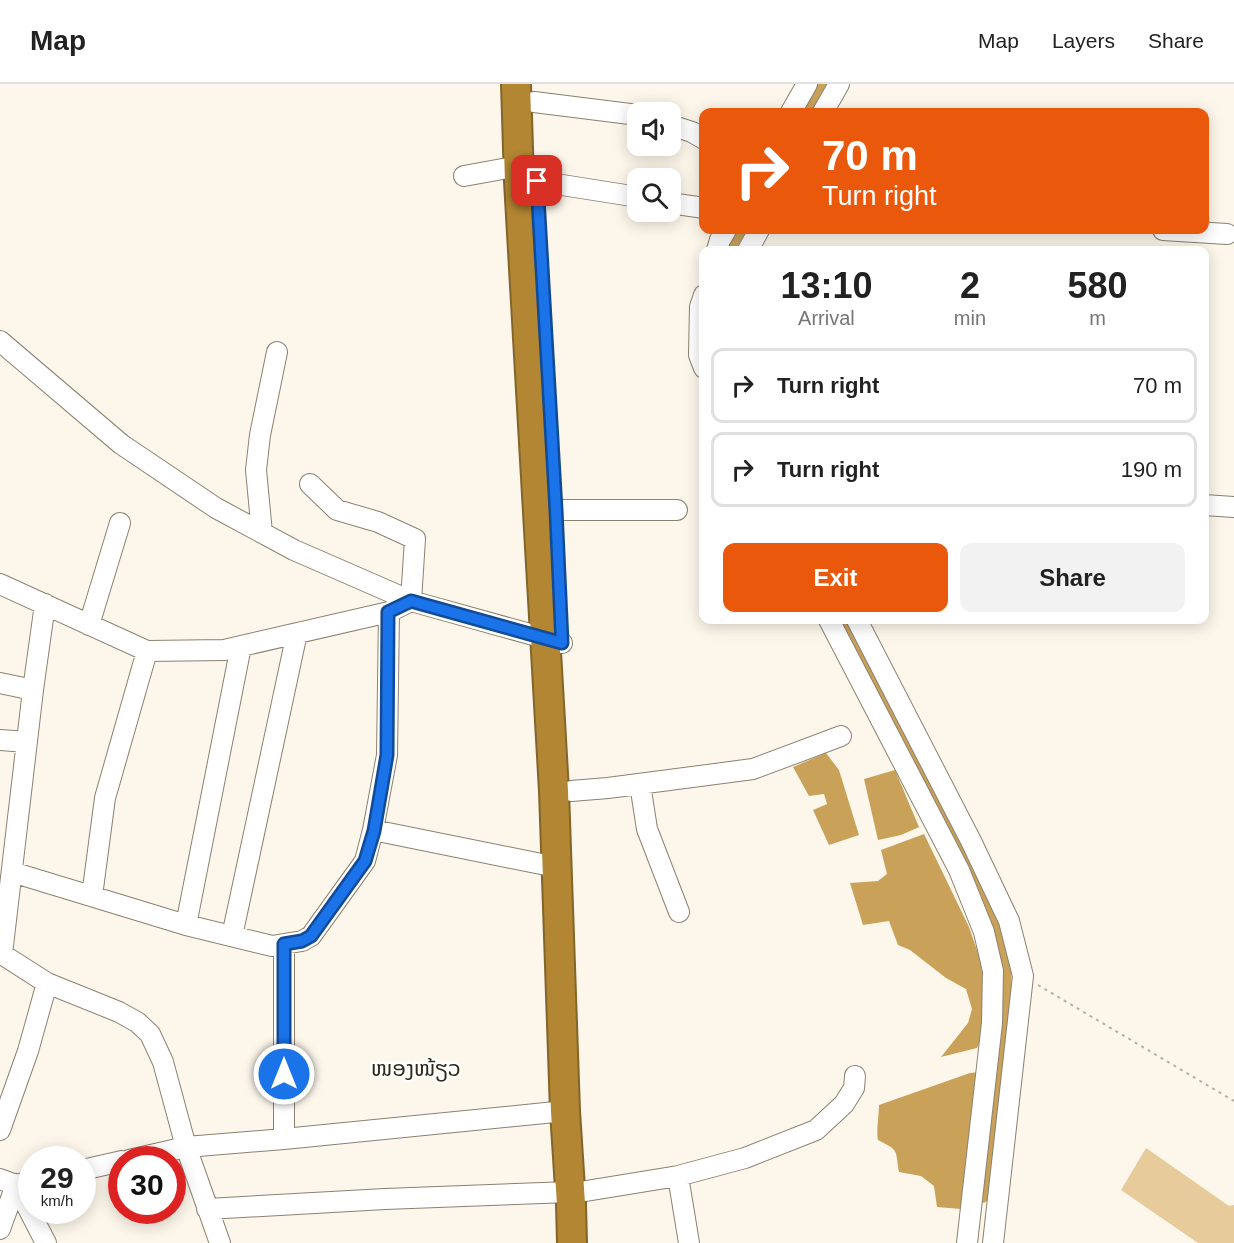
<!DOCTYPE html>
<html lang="en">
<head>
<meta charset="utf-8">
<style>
  :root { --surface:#fff; --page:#f2f2f2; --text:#222; --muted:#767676; --line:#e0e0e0; --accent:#ea580c }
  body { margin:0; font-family:Arial,"Noto Sans Lao",sans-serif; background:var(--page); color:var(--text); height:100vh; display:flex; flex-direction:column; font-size:22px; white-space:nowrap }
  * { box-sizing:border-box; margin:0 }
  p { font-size:20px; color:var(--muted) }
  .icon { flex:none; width:33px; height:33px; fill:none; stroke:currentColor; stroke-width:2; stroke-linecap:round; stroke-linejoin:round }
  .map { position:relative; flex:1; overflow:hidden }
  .drawer { position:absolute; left:699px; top:162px; width:510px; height:378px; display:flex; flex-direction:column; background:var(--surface); border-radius:12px; box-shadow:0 3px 15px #0003 }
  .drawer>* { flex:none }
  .top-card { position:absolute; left:699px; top:24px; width:510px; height:126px; border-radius:12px; box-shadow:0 3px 15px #0003; background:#ea580c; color:#fff; overflow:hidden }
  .buttons { position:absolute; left:627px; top:18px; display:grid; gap:12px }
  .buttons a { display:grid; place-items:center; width:54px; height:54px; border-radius:12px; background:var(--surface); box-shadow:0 3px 15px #0003; font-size:30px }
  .speed { position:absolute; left:18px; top:1062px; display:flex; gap:12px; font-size:30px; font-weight:700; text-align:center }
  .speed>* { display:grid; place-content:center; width:78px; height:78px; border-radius:50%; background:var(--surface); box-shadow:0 3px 15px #0003; line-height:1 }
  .speed small { font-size:15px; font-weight:400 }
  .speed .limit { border:9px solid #d22; background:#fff; color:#111 }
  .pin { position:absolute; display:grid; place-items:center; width:51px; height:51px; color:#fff; margin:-26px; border-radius:12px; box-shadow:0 3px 9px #0006 }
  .me { position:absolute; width:66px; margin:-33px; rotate:0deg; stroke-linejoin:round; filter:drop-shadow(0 0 4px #0008) }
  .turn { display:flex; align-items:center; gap:21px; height:126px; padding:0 24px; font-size:27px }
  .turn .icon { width:78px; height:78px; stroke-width:2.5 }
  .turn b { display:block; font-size:42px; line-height:51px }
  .eta { display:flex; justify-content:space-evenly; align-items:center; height:102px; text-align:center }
  .eta b { font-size:36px; font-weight:600; line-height:42px }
  .button { display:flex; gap:12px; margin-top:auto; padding:12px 24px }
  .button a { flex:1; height:69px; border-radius:12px; background:var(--accent); color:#fff; font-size:24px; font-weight:600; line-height:69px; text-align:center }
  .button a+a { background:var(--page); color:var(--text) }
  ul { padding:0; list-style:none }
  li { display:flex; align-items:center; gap:18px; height:75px; margin:0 12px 9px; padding:0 12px; border:3px solid var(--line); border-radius:12px }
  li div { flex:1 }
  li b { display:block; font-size:22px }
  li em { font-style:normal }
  header { display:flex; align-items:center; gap:36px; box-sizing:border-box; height:84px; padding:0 30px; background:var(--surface); border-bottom:2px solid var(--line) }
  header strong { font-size:28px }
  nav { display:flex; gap:33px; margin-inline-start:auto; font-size:21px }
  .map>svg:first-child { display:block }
  .green { fill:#e7cb9a }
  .water { fill:#c9a159 }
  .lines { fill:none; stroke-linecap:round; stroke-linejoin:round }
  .canal { stroke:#c9a159; stroke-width:14 }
  .minor-casing { stroke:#8b8170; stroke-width:22 }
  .highway-casing { stroke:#83652c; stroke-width:32 }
  .path { stroke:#b5b0a5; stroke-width:2; stroke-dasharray:3 4.5; stroke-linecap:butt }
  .minor { stroke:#fff; stroke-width:20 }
  .highway { stroke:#b28632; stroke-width:28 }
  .route-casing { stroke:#114b97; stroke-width:15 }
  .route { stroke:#1a73e8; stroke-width:10 }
  .labels { text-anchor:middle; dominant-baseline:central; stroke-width:5; stroke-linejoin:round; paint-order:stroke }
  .quarter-label { font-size:22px; fill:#31291b; stroke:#fff }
</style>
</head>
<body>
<header>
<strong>Map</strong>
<nav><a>Map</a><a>Layers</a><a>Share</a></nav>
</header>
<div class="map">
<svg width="1234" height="1159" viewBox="0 0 1234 1159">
  <rect width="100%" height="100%" fill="#fdf7eb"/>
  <!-- green -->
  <path class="green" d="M1146,1064L1229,1122L1234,1121V1159H1198L1121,1106Z"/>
  <!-- water -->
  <path class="water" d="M826,669L839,686L859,751L829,761L813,726L827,720L824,710L809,712L793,683Z
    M895,686L919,743L901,751L878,756L864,695Z
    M924,750L969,843L979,872L983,892L984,917L983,952L977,964L941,973L968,939L972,925L966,905L946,894L910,866L898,861L889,837L863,841L850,799L878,797L887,790L881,766Z
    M979,988L961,1125L937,1123L934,1102L921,1092L899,1088C895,1066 900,1067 878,1056C876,1049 879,1030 879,1021L970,989Z"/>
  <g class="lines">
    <!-- canal -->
    <path class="canal" d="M804,28L819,0
      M727,166L739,146
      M843,536L914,670L986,819L1004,869L1005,927L982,1112"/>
    <defs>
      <path id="minor" d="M534,18L638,31
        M791,28L807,0
        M823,28L839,0
        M670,41L692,48L704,55
        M464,92L519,82
        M537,97L638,113
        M670,119L704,124
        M1163,146L1227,150
        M717,166L720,156L726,146
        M748,166L759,146
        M704,211L700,223L699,271L704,284
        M0,257L121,360L216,424L294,466L411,517L562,559
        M1204,421L1234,423
        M556,426H677
        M262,449L256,386L260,351L277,268
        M0,500L147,567L224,566L389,528L411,517L415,455L378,438L337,426L310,400
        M389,528L387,671L373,746L556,783
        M829,536L959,786L984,848L993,887L992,939L967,1159
        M857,536L971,757L1009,837L1023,892L993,1159
        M89,541L120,439
        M0,599L33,606
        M0,656L27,658
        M640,700L647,745L679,828
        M571,707L608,704L753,685L841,652
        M12,788L186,841L272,862L302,857L311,852L365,777L373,746
        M92,812L105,714L147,567
        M186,841L241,562
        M232,852L297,549
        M284,860V1055
        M0,869L47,899L119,928L137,938L150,950L163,978L186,1063L220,1159
        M2,870L33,606L45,520
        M0,1046L28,967L47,899
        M129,1076L186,1063L284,1055L565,1027
        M82,1086L122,1077
        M678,1092L689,1159
        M0,1095L16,1101L46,1159
        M586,1107L678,1092L745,1074L816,1046L844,1020L854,1004L855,992
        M207,1125L385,1115L570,1108
        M0,1145L16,1101L32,1097"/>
      <path id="highway" d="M516,0L519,97L554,707L565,1027L571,1120L572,1159"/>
    </defs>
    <!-- minor casing -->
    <use href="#minor" class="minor-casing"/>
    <!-- highway casing -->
    <use href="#highway" class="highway-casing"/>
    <!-- path -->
    <path class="path" d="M1038,901L1234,1017"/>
    <!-- minor -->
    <use href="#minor" class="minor"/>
    <!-- highway -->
    <use href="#highway" class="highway"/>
  </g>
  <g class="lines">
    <defs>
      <path id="route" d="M284,990V860L302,857L311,852L365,777L374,747L387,671L388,528L411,517L562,559L556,426L537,97"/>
    </defs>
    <!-- route casing -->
    <use href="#route" class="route-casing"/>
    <!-- route -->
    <use href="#route" class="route"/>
  </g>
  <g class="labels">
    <!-- quarter labels -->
    <g class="quarter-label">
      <text x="416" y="984">ໜອງໜ້ຽວ</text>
    </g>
  </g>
</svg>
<div class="buttons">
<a><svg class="icon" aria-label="sound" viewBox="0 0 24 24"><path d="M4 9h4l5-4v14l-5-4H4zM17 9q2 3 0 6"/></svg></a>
<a><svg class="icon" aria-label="search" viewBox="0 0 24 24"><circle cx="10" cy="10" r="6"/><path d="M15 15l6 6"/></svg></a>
</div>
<div class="speed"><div>29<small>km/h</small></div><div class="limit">30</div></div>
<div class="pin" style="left:537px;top:97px;background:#d93025"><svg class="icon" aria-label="arrive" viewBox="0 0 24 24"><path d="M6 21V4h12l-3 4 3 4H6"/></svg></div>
<svg class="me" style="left:284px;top:990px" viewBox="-20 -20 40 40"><circle r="17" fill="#1a73e8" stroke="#fff" stroke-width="3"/><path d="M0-11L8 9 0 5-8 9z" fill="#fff"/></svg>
<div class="top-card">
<div class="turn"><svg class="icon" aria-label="right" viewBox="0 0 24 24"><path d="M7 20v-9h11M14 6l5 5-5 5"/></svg><div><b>70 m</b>Turn right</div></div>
</div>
<section class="drawer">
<div class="eta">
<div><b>13:10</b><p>Arrival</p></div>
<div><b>2</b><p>min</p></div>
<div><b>580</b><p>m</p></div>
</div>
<ul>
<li><svg class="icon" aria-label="right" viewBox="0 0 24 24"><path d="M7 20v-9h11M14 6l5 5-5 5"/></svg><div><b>Turn right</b></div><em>70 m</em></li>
<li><svg class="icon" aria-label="right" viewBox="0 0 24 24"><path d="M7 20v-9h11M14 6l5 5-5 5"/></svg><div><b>Turn right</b></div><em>190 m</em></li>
</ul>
<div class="button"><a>Exit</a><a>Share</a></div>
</section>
</div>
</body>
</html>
